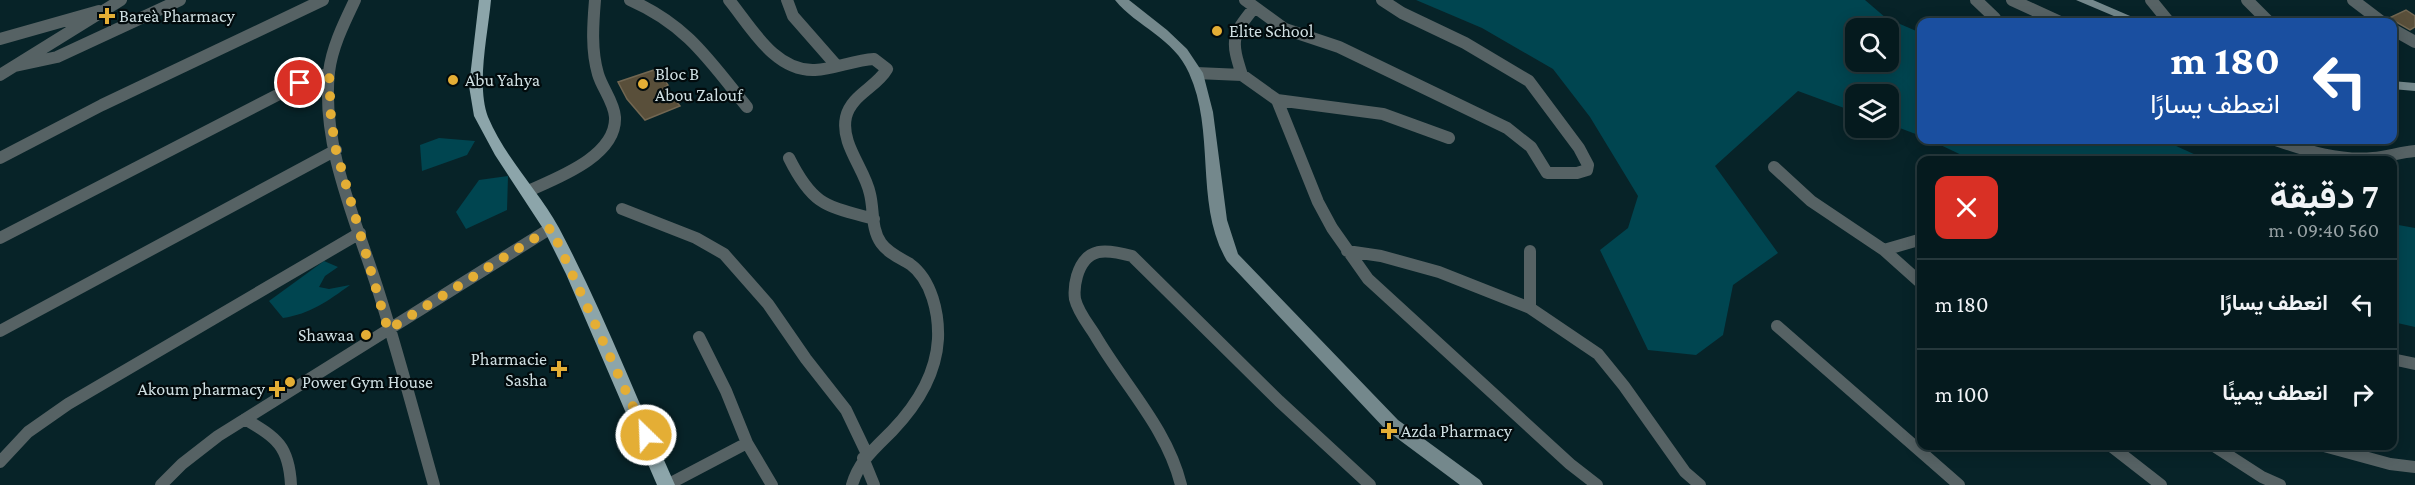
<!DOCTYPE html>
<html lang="ar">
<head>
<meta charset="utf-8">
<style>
  :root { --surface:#051a1e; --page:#13272b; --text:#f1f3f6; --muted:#97a1a4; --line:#26383c }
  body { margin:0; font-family:"Crimson Pro",Vazirmatn,serif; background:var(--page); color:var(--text); direction:rtl; height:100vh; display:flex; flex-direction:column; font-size:22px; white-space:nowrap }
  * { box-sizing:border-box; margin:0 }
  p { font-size:20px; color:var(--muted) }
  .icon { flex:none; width:33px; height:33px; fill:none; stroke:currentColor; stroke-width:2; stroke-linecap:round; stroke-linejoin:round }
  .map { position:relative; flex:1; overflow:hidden; direction:ltr }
  .sheet { position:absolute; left:1917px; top:156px; width:480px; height:294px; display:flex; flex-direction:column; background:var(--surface); border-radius:12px; box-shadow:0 3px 15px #0003,0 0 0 2px var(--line); direction:rtl }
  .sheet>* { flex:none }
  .guide { position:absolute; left:1917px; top:18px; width:480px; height:126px; border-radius:12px; box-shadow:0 3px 15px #0003,0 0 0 2px var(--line); direction:rtl; background:#1a4fa0; color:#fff; overflow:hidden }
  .controls { position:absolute; left:1845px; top:18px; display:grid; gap:12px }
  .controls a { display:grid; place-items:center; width:54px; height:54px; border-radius:12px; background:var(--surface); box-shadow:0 3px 15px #0003,0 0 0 2px var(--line); font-size:30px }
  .pin { position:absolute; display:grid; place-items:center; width:51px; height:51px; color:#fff; margin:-26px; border:3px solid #fff; border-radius:50%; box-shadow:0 2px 6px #0007 }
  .me { position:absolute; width:66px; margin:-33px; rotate:336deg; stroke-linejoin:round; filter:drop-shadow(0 0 4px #0008) }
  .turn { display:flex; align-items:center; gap:21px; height:126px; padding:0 18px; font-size:27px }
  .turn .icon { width:78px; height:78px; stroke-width:2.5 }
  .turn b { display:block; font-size:42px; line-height:51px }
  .round { display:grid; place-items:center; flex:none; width:63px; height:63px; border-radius:12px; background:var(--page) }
  .summary { display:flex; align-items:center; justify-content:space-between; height:102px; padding:0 18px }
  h1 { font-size:36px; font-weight:700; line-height:45px }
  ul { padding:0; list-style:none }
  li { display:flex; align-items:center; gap:18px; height:90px; padding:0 18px; border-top:2px solid var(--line) }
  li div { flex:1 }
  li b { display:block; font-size:22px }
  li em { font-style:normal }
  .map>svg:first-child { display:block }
  .green { fill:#004550; fill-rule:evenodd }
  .building { fill:#594f3a; stroke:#726752; stroke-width:1.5 }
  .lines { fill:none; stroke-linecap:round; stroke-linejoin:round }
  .street { stroke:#566264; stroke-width:12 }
  .secondary { fill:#74888c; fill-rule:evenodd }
  .primary { fill:#8ca5aa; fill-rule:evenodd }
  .route { stroke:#e4ae35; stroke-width:10; stroke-dasharray:0 18 }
  .poi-dot { fill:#e4ae35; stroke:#020b0d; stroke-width:2 }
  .labels { text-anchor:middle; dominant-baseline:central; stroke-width:4.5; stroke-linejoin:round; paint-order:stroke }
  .poi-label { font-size:18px; fill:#cfdfe2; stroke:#020b0d; text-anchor:start }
</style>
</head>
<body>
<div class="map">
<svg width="2415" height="485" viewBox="0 0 2415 485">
  <rect width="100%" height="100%" fill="#072328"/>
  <!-- green -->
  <path class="green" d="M1416,0H1865L1886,18L1921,33V136L1889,124L1888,94H1856L1855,112L1798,91L1715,166L1778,253L1733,285L1723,335L1696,355L1648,350L1600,250L1628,228L1638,196L1590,117L1553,69L1482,28ZM1856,28H1888V62H1856Z
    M439,138L475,141L467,155L422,171L420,145Z
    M1930,140H2163L2207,160H1972Z
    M508,176L507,210L466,229L456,212L479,180Z
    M2393,224L2415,228V327L2393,322Z
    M324,261L338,267L325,276L319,287L329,289L350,285C328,301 310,314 283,318L269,301Z"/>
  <!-- building -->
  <path class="building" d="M2406,10L2415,16V27L2410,30L2389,18Z
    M657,69L668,85L665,87L680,106L645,120L627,99L618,82Z"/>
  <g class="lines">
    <!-- street -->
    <path class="street" d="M355,0C344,23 332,47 329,72C321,147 357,223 379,293C399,356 416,421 434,485
      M630,0C687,25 709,60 747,107
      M729,0C751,27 775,72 815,70C835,69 854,60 874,59L887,69C877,87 851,95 846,117C840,144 865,169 870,194C874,210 871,229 881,243C888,253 900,258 910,264C932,280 939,314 938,339C936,374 916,406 892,431C875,448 859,461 852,485
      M787,0L793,16L836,65
      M1245,0L1285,29L1339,47L1507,128L1531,147L1547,173H1577L1587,170L1588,165L1579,148L1529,81L1465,43L1402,13L1382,0
      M1976,0L1995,18
      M2012,0L2060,22
      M2151,0L2169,22
      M2247,0L2269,22
      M2353,0L2382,22
      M2392,29L2415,42
      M0,39L99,11
      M15,66L57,57L180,0
      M1196,73L1242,75L1277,100L1318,202L1332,228L1368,279L1570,464L1597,485
      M0,75L121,0
      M1242,75C1231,41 1231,36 1254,8
      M1277,100L1383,114L1449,138
      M2276,140C2307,151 2339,161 2373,158C2387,157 2401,152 2415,151
      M0,158L102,105L323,0
      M789,158C813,206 826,206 874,219
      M1774,167L1811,201L1884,250L1922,284
      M528,191C557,178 617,156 615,117C614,102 602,88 598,74C591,50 593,24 595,0
      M622,209L696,238L724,254L768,304L806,359L846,410L867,454
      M0,238L291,88L329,73
      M1884,250L1922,239
      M1347,251L1381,256L1439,272L1530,308L1598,354L1624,386L1685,472L1700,485
      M1530,251V308
      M1777,326L1959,485
      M0,331L336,150
      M699,337L726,391L747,443
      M2392,359L2415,364
      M245,419C277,438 289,446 291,485
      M2111,446L2161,485
      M2214,446L2262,477L2280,485
      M2324,446L2390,464L2415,467
      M863,458L874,485
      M0,462L28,432L68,404L360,233
      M161,485L182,464L218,436L551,228
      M667,485L747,443L772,485
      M1181,485C1167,428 1124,385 1095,335C1088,324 1078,312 1075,299C1074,292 1075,283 1077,276C1086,246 1106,249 1132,256L1279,401L1370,485"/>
    <!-- secondary -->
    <path class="secondary" d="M1115,0H1129L1167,30L1187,49L1203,73L1213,112L1227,220L1238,254L1398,420L1480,480L1483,485H1460L1386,430L1227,261C1194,205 1216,132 1189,73C1174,38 1137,27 1115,0Z
      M2076,0H2093L2144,22H2128Z
      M2392,81L2415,83V91L2392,89Z"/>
    <!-- primary -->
    <path class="primary" d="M479,0H491C488,34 476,85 488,117C505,158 538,190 559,228C603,311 637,400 675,485H657L566,274L544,230L495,155L474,116L469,86Z"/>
  </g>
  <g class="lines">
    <!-- route -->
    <path class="route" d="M300,83L329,73L331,119L336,150L388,330L551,228L646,435"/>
  </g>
  <!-- markers -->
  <g class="poi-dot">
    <path d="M104 7h6v6h6v6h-6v6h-6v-6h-6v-6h6z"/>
    <circle cx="1217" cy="31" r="6"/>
    <circle cx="453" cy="80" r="6"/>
    <circle cx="643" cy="84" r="6"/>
    <circle cx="366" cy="335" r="6"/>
    <path d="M556 360h6v6h6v6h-6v6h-6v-6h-6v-6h6z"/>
    <circle cx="290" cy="382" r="6"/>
    <path d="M274 380h6v6h6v6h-6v6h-6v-6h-6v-6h6z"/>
    <path d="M1386 422h6v6h6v6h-6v6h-6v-6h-6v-6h6z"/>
  </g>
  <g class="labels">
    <!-- poi labels -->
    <g class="poi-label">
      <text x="119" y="16">Bareà Pharmacy</text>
      <text x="1229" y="31">Elite School</text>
      <text x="655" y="74">Bloc B<tspan x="655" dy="21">Abou Zalouf</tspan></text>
      <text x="465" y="80">Abu Yahya</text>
      <text x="354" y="335" text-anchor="end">Shawaa</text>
      <text x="547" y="359" text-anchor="end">Pharmacie<tspan x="547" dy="21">Sasha</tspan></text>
      <text x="302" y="382">Power Gym House</text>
      <text x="265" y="389" text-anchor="end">Akoum pharmacy</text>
      <text x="1401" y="431">Azda Pharmacy</text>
    </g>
  </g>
</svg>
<div class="controls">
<a><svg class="icon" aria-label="search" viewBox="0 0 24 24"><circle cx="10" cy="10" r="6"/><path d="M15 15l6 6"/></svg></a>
<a><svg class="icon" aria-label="layers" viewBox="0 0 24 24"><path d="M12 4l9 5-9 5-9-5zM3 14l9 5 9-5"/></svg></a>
</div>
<div class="pin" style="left:300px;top:83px;background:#d93025"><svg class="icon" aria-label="arrive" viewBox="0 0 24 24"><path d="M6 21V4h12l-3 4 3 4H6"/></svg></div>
<svg class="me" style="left:646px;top:435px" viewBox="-20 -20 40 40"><circle r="17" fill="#e4ae35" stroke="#fff" stroke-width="3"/><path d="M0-11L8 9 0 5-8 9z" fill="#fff"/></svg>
<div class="guide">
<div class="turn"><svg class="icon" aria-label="left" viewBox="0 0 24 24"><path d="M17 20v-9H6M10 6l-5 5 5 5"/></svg><div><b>180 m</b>انعطف يسارًا</div></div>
</div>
<section class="sheet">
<div class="summary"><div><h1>7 دقيقة</h1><p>560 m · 09:40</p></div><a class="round" style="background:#d93025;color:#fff"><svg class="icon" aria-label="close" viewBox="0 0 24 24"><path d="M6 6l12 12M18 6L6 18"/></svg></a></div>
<ul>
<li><svg class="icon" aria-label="left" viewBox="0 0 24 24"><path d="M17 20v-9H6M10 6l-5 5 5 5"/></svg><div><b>انعطف يسارًا</b></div><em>180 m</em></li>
<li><svg class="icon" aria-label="right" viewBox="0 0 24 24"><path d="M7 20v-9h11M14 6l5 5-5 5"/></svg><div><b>انعطف يمينًا</b></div><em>100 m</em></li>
</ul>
</section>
</div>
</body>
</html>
